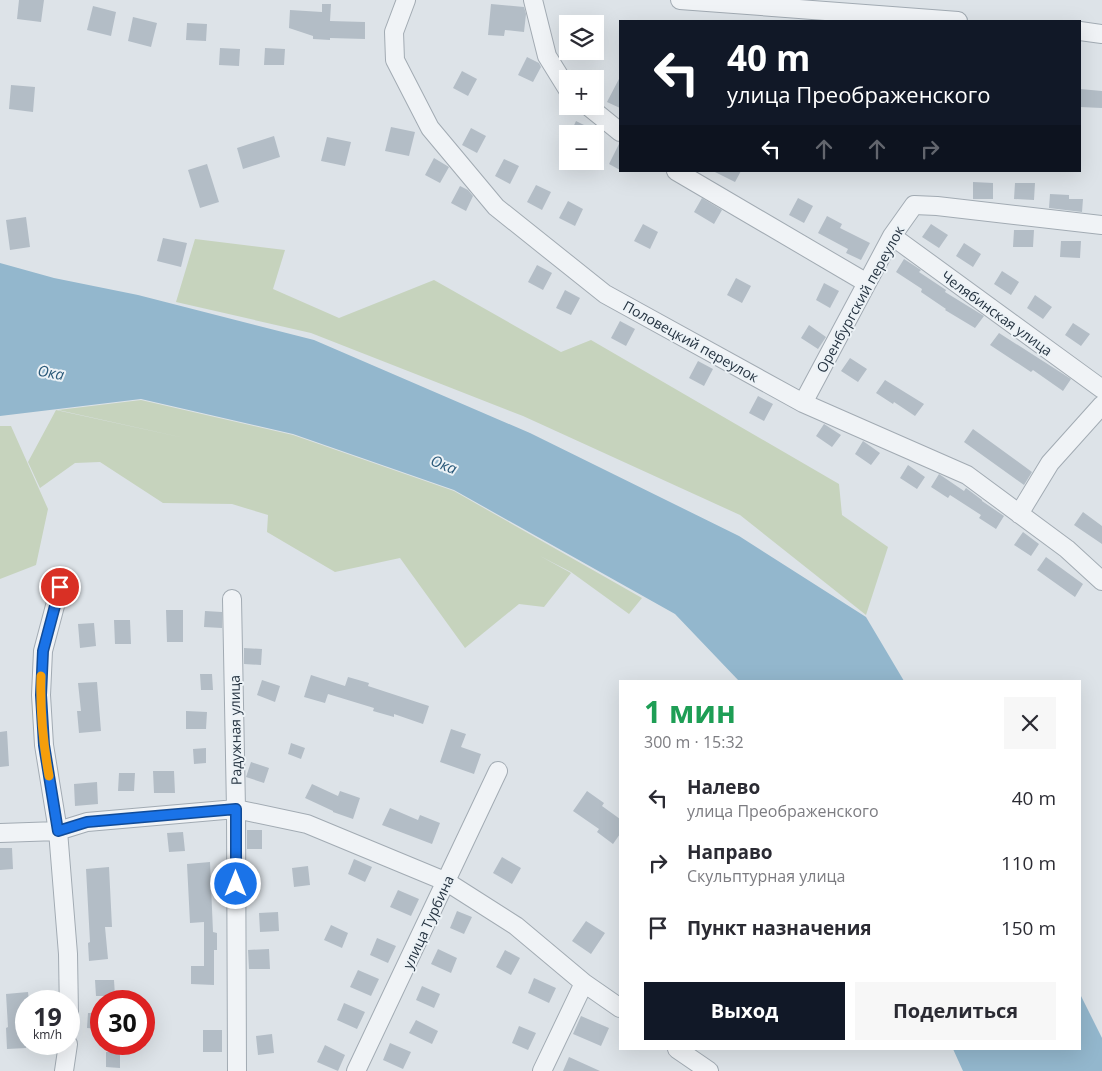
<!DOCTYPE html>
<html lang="ru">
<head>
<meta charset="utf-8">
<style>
  :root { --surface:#fff; --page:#f7f7f7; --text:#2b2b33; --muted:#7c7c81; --accent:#111827 }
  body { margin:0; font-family:"Open Sans",sans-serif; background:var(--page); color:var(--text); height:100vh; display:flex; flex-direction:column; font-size:19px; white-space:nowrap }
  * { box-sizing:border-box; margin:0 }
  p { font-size:16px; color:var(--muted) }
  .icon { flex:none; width:28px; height:28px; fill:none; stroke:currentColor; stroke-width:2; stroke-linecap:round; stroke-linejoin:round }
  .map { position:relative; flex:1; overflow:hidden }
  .sheet { position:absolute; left:619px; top:680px; width:462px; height:370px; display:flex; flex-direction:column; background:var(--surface); border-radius:0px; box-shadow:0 5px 20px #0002 }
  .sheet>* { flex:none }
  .banner { position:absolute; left:619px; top:20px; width:462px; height:152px; border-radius:0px; box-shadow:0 5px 20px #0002; background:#111827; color:#fff; overflow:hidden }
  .tools { position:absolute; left:559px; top:15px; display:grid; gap:10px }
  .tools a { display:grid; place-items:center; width:45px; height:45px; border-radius:0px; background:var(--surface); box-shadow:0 5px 20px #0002; font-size:25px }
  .speed { position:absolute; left:15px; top:990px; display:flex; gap:10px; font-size:25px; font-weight:700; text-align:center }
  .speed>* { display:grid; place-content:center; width:65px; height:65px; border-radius:50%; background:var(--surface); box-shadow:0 5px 20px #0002; line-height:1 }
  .speed small { font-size:12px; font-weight:400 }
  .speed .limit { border:8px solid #d22; background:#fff; color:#111 }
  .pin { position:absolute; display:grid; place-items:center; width:42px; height:42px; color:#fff; margin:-21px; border:2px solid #fff; border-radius:50%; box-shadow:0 1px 5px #0007 }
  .me { position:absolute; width:55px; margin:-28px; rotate:0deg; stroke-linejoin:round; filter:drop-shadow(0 0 4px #0008) }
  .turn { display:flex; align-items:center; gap:18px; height:105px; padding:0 25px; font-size:22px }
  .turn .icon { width:65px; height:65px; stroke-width:2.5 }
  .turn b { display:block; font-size:35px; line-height:42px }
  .lanes { display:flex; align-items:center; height:48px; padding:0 25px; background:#0003; justify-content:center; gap:25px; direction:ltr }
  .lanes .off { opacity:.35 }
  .round { display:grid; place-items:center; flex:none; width:52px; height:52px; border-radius:0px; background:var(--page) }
  .summary { display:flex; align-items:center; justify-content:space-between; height:85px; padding:0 25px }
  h1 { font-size:30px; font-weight:700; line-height:38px; color:#1e9e55 }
  .cta { display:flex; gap:10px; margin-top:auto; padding:10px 25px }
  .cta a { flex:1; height:58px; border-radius:0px; background:var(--accent); color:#fff; font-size:20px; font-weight:700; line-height:58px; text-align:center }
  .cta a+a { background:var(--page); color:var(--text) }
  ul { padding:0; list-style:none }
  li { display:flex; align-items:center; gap:15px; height:65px; padding:0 25px }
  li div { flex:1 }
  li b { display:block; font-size:19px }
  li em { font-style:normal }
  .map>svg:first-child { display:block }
  .green { fill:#c6d3bd }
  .water { fill:#93b7cd }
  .building { fill:#b3bdc6 }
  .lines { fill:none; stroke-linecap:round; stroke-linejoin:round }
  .minor-casing { stroke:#a2abb3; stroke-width:20 }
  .minor { stroke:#f0f3f6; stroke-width:18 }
  .route-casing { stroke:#114b97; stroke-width:12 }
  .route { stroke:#1a73e8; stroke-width:9 }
  .slow { stroke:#f59e0b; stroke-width:9 }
  .labels { text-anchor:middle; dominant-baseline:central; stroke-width:4; stroke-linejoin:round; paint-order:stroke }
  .street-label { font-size:14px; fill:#253341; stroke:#ecf2f6 }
  .water-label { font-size:15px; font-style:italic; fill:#2a5979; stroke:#ecf2f6 }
</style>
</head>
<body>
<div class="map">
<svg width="1102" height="1071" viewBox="0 0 1102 1071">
  <rect width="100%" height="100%" fill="#dde3e8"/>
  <!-- green -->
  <path class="green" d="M195,239L285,250L273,289L339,318L434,280L561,352L591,340L839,484L842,515L888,547L866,615L740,515L523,416L311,333L176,302Z
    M141,400L293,435L454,491L642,598L629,614L571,572L540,556L571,573L544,607L519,604L465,648L400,558L335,572L267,532L268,515L232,504L163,503L100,462L75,463L40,488L28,462L56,410L189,439L58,410Z
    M0,426H11L48,509L36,565L0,579Z"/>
  <!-- water -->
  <path class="water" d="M0,263L54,278L138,295L314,340L530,433L739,536L866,617L904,681H739L675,614L454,490L293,434L141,399L0,416Z
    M1080,994L1102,1038V1071H963L953,1049H1080Z"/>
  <!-- building -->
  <path class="building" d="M19,0H44L41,22L17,19Z
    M322,4H331L330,21L365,22V39L330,38V40L313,39V36L289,28L290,10L322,12Z
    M491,4L524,7L526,14L524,32L505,30L504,36L488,35Z
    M93,6L116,12L111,36L87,30Z
    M133,17L157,23L151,47L128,41Z
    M187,23L207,24L206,41L186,40Z
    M220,48L240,49L239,66L219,65Z
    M265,48L285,49L284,65H264Z
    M527,57L539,63L541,67L533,82L518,75Z
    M462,71L477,79L468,96L453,88Z
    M620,77V108L607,102Z
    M11,85L35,87L33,112L9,109Z
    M1080,89L1102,91V108L1080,107Z
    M576,121L602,134H570Z
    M391,127L415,132L409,156L385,151Z
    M471,128L486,136L477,153L462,145Z
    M274,136L280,157L243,169L237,148Z
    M327,137L351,142L345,166L321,161Z
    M620,142V170L609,164Z
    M434,158L449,167L440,183L425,175Z
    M504,159L519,166L510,184L495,176Z
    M207,164L219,202L200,208L188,170Z
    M713,171H741L735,182Z
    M973,182L993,183V199H973Z
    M1015,183H1035L1034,200L1014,199Z
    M536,185L551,192L542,210L527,202Z
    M460,186L468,190L473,196L466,211L451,203Z
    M1050,194L1069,195V199H1083L1082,212L1049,208Z
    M702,198L722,210L714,224L694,212Z
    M798,198L813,206L804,223L789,215Z
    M568,201L583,209L575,226L559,218Z
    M827,216L842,224L840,228L870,243L861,260L846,253L848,249L818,233Z
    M26,217L30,247L10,250L6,220Z
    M643,224L658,232L650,249L634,241Z
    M931,224L948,235L939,248L922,237Z
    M1014,230H1034L1033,247H1013Z
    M163,238L187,243L181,267L157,261Z
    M1061,241H1081L1080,258L1060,257Z
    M964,243L981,254L973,267L956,256Z
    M904,259L921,270L919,272L946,290L945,292L984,316L975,328L945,310L946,309L921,292L922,289L896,272Z
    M537,265L552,273L543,290L528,282Z
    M1002,271L1019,282L1011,295L994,284Z
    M736,278L751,286L742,303L727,295Z
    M824,283L839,291L830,308L816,300Z
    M565,290L580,298L571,315L556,308Z
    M1035,295L1052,307L1043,319L1027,308Z
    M620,321L635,329L626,346L611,338Z
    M1073,323L1090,334L1081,346L1065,335Z
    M809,325L826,337L818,349L801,338Z
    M999,333L1071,379L1063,391L1033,370L1031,372L990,345Z
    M850,358L867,369L858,382L841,371Z
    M698,361L713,369L704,386L689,378Z
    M885,380L924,404L915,416L894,402L893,404L876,393Z
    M758,396L773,404L764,421L749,413Z
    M824,424L841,435L832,447L816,436Z
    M973,429L1032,472L1024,485L964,442Z
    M863,441L880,453L871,465L855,454Z
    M908,465L925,477L917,489L900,478Z
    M939,474L964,491L966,488L982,500V501L1004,516L996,529L979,518L981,515L950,495L948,498L931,487Z
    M1083,512L1102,526V544L1074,525Z
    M1023,532L1039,544L1031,556L1014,545Z
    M1046,557L1083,584L1075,597L1037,570Z
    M166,610H183V642H167Z
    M205,611L222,612V628L204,627Z
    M114,620H130L131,644H115Z
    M94,623L96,646L80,648L78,624Z
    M244,648L262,649L261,665L244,664Z
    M200,674H212L213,690H201Z
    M311,675L345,686L348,677L369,683L368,686L429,706L423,724L394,714V717L373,711L374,708L328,694L325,703L304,697Z
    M262,680L280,686L275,702L257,695Z
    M97,682L101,731L79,733L77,711H81L78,683Z
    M186,711L207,712L206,729H186Z
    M451,729L466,734L461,747L481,754L474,774L440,762Z
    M7,731L9,766L0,767V732Z
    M291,743L305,748L301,759L288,754Z
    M206,748V763L194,764L193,749Z
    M251,762L269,768L264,783L246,777Z
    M153,771H174L175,793H154Z
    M119,773H135L134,791H118Z
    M97,782L98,804L75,806L74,784Z
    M312,784L338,796L340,791L360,798L353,819L333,812V811L305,798Z
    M587,791L604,803L602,806L620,819V834L613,844L597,832L599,829L573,811Z
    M390,808L418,820L420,815L440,823L432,844L382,825Z
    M247,830H262V849H247Z
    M183,832L185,851L169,852L167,833Z
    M0,848H12L13,869L0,870Z
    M502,857L521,868L512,884L493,873Z
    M354,859L372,867L365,882L348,874Z
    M210,862L213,932L217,933V950H214V985L191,984V966H204V922L190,923L187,864Z
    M308,866L310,885L294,887L292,868Z
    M109,867L112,927H105L108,959L89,961L88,943L90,942L86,869Z
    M398,890L419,899L411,916L390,907Z
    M457,911L472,917L464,934L450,928Z
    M278,912L279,931L260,932L259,913Z
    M586,921L605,933L591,954L572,941Z
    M331,925L348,933L342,948L324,940Z
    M377,938L396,946L388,963L370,955Z
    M269,949L270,969H249L248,950Z
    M438,949L457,958L451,973L431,964Z
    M505,950L520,958L511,975L496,967Z
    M358,970L379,979L371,996L350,987Z
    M534,978L556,988L549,1003L528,993Z
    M95,980H114L115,996H96Z
    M422,986L440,994L434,1008L416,1000Z
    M28,992L29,1001H26V1048L7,1049L6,1028L8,1027L6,994Z
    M344,1003L365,1012L357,1029L337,1020Z
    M88,1013H101V1029L87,1028Z
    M581,1016L609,1028L601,1046L573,1034Z
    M416,1020L438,1031L432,1044L409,1033Z
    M519,1026L536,1033L528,1050L512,1043Z
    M203,1030H222V1052H203Z
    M272,1034L274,1053L258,1055L256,1036Z
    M390,1043L411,1052L403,1069L383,1060Z
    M325,1045L345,1055L338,1071L317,1062Z
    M106,1052H120V1068L106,1067Z
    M569,1057L600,1071H563Z"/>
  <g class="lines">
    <defs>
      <path id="minor" d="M406,0L394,32L395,60L430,128L496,207L605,294L803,403L967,475L1067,549L1102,581
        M533,0L547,56L568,90
        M680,0L958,21
        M1080,31L1102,34
        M588,106L620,132
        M676,171L867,283
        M892,236L1102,389
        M803,403L892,236L914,205L937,206L1102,225
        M1019,514L1050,463L1102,405
        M60,587L43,651L41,695L44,745L58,831L68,954L69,1015
        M232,599L236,809L237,1071
        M0,833L58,831L87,822L236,809L307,824L447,882L516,926L584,983L620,1008
        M677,1049L709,1071
        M64,1071L68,1044
        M356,1071L498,771
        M542,1071L584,983"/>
    </defs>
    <!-- minor casing -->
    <use href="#minor" class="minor-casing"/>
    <!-- minor -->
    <use href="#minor" class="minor"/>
  </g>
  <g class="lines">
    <defs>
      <path id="route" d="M60,587L43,651L41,695L44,745L58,831L87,822L236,809V884"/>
    </defs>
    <!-- route casing -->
    <use href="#route" class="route-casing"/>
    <!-- route -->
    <use href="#route" class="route"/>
    <!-- slow -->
    <path class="slow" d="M41,676C40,710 43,743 49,776"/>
  </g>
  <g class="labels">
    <!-- street labels -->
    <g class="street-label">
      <text transform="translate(860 299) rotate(-61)">Оренбургский переулок</text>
      <text transform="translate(997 313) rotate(36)">Челябинская улица</text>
      <text transform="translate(691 341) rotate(29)">Половецкий переулок</text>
      <text transform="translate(235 730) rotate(-91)">Радужная улица</text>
      <text transform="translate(428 922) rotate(-65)">улица Турбина</text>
    </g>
    <!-- water labels -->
    <g class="water-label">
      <text transform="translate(51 372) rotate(10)">Ока</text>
      <text transform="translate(444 464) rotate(22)">Ока</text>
    </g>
  </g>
</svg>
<div class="tools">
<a><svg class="icon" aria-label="layers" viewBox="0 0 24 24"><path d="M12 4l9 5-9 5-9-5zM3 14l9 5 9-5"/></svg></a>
<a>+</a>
<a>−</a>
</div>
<div class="speed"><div>19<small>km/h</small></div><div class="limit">30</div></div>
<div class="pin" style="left:60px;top:587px;background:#d93025"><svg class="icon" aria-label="arrive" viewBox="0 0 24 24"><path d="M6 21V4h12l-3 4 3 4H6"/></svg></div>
<svg class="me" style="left:236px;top:884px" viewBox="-20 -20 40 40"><circle r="17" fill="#1a73e8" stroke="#fff" stroke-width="3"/><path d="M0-11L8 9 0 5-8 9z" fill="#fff"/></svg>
<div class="banner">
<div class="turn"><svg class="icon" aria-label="left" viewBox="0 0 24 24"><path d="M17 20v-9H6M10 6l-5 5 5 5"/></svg><div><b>40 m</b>улица Преображенского</div></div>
<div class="lanes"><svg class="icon" aria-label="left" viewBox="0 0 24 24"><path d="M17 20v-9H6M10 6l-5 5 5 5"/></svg><svg class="icon off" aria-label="ahead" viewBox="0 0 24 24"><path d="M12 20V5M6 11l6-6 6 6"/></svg><svg class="icon off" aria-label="ahead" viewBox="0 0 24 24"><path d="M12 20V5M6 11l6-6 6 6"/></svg><svg class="icon off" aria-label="right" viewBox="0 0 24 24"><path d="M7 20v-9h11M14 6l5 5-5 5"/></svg></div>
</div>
<section class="sheet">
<div class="summary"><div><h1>1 мин</h1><p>300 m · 15:32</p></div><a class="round"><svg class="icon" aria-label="close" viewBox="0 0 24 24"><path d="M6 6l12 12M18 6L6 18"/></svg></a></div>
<ul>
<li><svg class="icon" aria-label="left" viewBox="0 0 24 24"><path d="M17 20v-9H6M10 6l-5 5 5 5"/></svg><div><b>Налево</b><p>улица Преображенского</p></div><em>40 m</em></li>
<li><svg class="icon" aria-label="right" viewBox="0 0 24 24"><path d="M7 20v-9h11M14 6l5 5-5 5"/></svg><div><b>Направо</b><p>Скульптурная улица</p></div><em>110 m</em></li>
<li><svg class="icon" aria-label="arrive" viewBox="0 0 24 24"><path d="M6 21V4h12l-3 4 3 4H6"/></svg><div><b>Пункт назначения</b></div><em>150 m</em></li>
</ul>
<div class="cta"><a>Выход</a><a>Поделиться</a></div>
</section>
</div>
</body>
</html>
